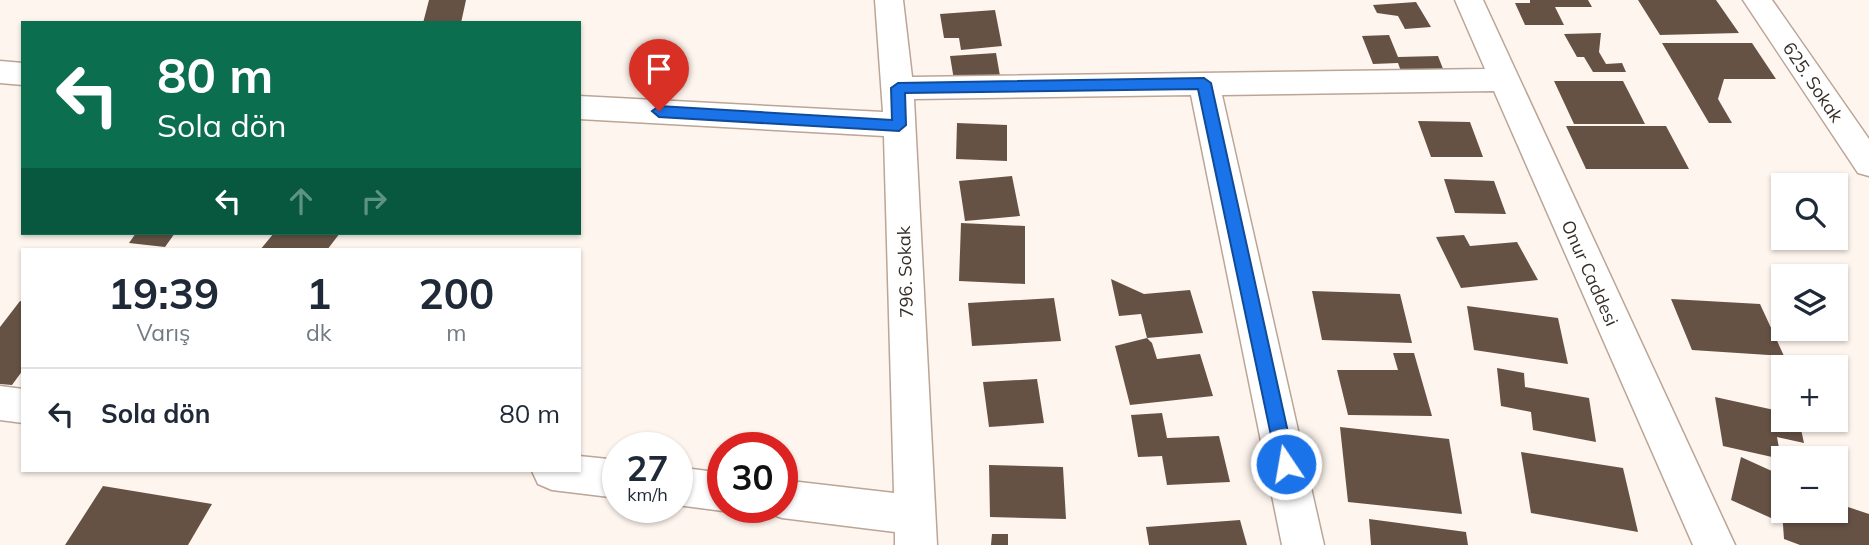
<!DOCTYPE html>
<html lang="tr">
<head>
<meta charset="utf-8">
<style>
  :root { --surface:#fff; --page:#f6f6f7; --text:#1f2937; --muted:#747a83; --line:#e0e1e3 }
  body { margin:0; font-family:Mulish,sans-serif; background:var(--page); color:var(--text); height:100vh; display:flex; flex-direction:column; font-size:26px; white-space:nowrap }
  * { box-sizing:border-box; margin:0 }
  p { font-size:23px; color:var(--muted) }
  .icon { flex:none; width:38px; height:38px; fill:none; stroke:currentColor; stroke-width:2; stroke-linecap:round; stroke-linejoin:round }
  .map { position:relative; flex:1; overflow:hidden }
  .sheet { position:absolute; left:21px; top:248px; width:560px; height:224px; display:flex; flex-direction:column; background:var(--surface); border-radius:0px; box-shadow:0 2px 5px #0004 }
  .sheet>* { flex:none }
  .hud { position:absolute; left:21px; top:21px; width:560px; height:214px; border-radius:0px; box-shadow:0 2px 5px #0004; background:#0b6e4f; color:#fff; overflow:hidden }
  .controls { position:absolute; left:1771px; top:173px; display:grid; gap:14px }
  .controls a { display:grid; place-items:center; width:77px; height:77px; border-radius:0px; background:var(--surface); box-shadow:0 2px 5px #0004; font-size:35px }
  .speed { position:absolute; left:602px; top:432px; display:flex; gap:14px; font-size:35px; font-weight:700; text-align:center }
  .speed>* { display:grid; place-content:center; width:91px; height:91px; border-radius:50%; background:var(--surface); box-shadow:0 2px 5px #0004; line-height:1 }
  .speed small { font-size:18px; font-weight:400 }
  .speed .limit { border:10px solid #d22; background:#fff; color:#111 }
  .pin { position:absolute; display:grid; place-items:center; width:60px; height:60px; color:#fff; margin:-72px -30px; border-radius:50% 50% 50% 0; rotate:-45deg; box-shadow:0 0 7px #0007 }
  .pin .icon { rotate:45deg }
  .me { position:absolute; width:77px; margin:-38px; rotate:348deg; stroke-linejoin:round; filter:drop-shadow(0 0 5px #0008) }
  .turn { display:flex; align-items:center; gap:24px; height:147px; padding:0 21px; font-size:32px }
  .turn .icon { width:91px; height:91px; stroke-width:2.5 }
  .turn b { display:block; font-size:49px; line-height:60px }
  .lanes { display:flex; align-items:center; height:66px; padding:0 21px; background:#0003; justify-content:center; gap:35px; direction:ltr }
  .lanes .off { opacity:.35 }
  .eta { display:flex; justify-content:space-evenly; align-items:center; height:119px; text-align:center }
  .eta b { font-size:42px; font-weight:700; line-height:49px }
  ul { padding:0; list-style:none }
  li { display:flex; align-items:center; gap:21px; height:91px; padding:0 21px; border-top:2px solid var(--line) }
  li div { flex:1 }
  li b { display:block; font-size:26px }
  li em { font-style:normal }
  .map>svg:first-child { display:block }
  .building { fill:#665245 }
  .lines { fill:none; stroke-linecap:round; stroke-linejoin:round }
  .street-casing { stroke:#bba596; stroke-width:3 }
  .street { fill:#fff; fill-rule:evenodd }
  .route { fill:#1a73e8; stroke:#114b97; stroke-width:2 }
  .labels { text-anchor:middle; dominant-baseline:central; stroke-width:7; stroke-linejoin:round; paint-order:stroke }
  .street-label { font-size:18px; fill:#372e28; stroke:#fff }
</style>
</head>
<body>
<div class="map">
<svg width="1869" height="545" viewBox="0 0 1869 545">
  <rect width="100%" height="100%" fill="#fef5ee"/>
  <!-- building -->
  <path class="building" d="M429,0H466L461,23H423Z
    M1530,0H1588L1592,7H1555L1564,25H1525L1515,3H1530Z
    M1638,0H1716L1739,33L1660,35Z
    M1416,2L1431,27L1405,29L1398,16L1377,13L1373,5Z
    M995,10L1002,46L961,50L959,38H944L940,14Z
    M1601,33L1599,52L1606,64L1622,63L1626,72H1593L1584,57H1577L1564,34Z
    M1389,35L1398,57L1438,56L1447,79L1404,80L1398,63L1373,64L1362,36Z
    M1662,43H1752L1776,79H1724L1718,99L1732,123H1709Z
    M996,53L1000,76L954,80L950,56Z
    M1554,81H1623L1645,124H1574Z
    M1418,121L1470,122L1483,157H1431Z
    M957,123L1007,125V161L956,159Z
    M1566,126H1666L1689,169H1586Z
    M1012,176L1020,216L965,221L959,181Z
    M1444,179L1494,181L1506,214L1455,213Z
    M961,223L1025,226V284L959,281Z
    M136,233H175L165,247L129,243Z
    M274,233H340L327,250H260Z
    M1464,235L1470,246L1517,242L1538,280L1461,288L1436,237Z
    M1111,279L1144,294L1190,290L1203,333L1147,338L1141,314L1119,316Z
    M1312,291L1400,294L1412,343L1322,340Z
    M1054,298L1061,341L972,346L968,303Z
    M1671,299L1760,304L1784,356L1692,350Z
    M20,301L23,302V370L12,385L0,384V327Z
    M1467,306L1558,318L1568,364L1474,350Z
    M1147,338L1152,343L1157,359L1200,354L1213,396L1130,405L1115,346Z
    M1393,353H1414L1432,416L1348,415L1337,370H1398Z
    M1497,368L1524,373L1525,387L1589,398L1596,442L1533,430L1531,412L1501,406Z
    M1037,379L1044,423L989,427L983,382Z
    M1715,397L1783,412V420H1799L1804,443L1777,437L1781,459L1723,446Z
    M1162,413L1167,438L1219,436L1230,482L1167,485L1162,456L1138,457L1131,415Z
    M1340,427L1449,439L1462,514L1348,502Z
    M1521,452L1623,468L1638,532L1531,513Z
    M1741,457L1774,472L1771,518L1731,500Z
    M989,465L1063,467L1066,519L990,517Z
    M103,486L212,504L188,545H65Z
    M1836,503L1869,514V545H1800L1784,539L1782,511H1836Z
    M1369,519L1466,532L1468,545H1371Z
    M1240,520L1247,545H1149L1146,527Z
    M992,534H1008V545H991Z"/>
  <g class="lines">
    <defs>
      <path id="street" d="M875,0H903L912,77L1485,69L1455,0H1483L1735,545H1693L1494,91L1222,95L1324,545H1282L1191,95L914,99L937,545H895V532L782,518L768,513L766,508H782V480L894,493L884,136L579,119V96L883,112Z
        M1743,0H1772L1869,139V176L1858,173Z
        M0,61L23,63V85L0,83Z
        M0,386L23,389V423L0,420Z
        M579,456L618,460V498L552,490L538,484L532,471H579Z
        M677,467L723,473V508H732L723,511L677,505Z"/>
    </defs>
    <!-- street casing -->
    <use href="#street" class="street-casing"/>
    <!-- street -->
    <use href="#street" class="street"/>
  </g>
  <!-- route -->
  <path class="route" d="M1204,78L1211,83L1295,464L1292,470L1286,472L1279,470L1277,464L1198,89L905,93L906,125L899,131L659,117L652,111L659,106L892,120L891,88L898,83Z"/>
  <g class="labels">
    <!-- street labels -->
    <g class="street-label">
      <text transform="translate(1813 82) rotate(56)">625. Sokak</text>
      <text transform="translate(905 272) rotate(-92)">796. Sokak</text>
      <text transform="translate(1590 273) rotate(66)">Onur Caddesi</text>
    </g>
  </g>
</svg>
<div class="controls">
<a><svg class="icon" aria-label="search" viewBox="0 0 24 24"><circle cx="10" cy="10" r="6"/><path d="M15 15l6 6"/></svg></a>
<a><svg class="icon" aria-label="layers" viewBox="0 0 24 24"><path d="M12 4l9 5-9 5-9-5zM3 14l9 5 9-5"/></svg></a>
<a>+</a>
<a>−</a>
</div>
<div class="speed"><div>27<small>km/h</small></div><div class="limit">30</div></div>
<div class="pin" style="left:659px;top:111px;background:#d93025"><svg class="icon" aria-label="arrive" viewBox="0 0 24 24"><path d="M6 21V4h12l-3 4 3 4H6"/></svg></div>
<svg class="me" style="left:1286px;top:464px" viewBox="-20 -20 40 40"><circle r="17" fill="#1a73e8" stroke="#fff" stroke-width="3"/><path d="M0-11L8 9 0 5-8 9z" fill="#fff"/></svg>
<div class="hud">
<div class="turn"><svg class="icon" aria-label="left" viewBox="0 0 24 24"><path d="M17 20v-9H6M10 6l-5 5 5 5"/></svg><div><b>80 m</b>Sola dön</div></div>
<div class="lanes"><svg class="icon" aria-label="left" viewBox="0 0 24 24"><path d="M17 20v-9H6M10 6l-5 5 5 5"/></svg><svg class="icon off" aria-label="ahead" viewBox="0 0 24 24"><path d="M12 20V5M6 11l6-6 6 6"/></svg><svg class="icon off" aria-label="right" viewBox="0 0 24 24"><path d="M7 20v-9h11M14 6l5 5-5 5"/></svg></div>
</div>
<section class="sheet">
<div class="eta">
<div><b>19:39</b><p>Varış</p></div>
<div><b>1</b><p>dk</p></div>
<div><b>200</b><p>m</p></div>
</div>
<ul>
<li><svg class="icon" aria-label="left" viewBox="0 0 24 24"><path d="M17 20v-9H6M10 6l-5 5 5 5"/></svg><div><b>Sola dön</b></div><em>80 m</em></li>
</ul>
</section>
</div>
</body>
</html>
